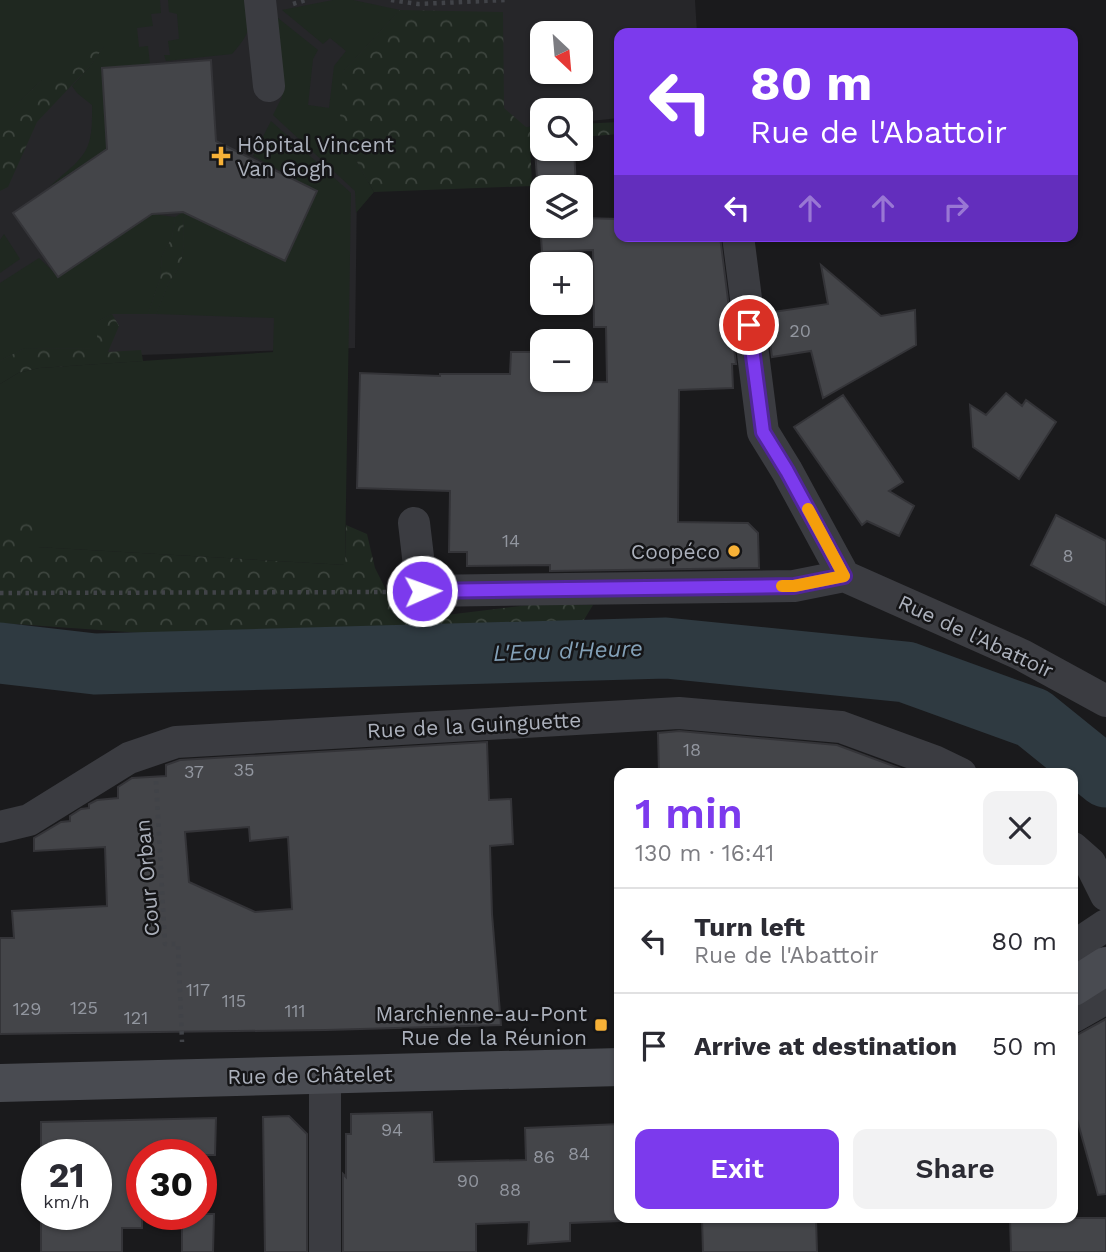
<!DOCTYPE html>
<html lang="en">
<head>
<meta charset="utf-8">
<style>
  :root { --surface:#fff; --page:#f2f2f3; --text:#2b2b33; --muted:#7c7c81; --line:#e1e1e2; --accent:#7c3aed }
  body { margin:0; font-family:"Work Sans",sans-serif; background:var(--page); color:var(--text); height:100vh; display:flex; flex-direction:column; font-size:26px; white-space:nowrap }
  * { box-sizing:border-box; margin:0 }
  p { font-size:23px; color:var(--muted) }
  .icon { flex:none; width:38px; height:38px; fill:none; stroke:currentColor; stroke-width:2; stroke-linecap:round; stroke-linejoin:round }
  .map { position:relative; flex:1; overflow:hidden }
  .sheet { position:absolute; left:614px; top:768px; width:464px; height:455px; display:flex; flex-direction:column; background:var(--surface); border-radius:14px; box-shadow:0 2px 5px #0004 }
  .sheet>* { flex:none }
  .banner { position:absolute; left:614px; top:28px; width:464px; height:214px; border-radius:14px; box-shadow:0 2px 5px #0004; background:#7c3aed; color:#fff; overflow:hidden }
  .needle { width:46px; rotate:154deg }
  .fabs { position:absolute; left:530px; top:21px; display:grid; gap:14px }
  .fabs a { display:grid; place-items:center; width:63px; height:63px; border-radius:14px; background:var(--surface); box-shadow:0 2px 5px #0004; font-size:35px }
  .speed { position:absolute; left:21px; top:1139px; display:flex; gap:14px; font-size:35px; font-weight:700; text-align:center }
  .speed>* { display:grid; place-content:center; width:91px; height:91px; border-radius:50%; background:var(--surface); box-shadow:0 2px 5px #0004; line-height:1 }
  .speed small { font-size:18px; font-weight:400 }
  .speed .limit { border:10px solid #d22; background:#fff; color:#111 }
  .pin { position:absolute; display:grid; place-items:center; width:60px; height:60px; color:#fff; margin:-30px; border:4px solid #fff; border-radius:50%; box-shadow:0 2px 7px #0007 }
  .me { position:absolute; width:77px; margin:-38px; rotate:88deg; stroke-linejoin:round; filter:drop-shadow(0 0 5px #0008) }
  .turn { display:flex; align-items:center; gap:24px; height:147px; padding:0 21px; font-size:32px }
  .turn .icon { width:91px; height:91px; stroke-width:2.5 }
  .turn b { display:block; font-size:49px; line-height:60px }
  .lanes { display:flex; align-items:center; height:66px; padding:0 21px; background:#0003; justify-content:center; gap:35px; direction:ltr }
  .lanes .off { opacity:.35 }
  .round { display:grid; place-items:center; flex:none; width:74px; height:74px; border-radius:14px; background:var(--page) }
  .headline { display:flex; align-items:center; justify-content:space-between; height:119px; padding:0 21px }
  h1 { font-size:42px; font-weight:600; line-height:52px; color:var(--accent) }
  .button { display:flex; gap:14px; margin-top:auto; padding:14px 21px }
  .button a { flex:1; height:80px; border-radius:14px; background:var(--accent); color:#fff; font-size:28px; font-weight:600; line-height:80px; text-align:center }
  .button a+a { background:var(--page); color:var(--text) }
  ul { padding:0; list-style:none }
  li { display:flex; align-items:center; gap:21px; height:105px; padding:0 21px; border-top:2px solid var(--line) }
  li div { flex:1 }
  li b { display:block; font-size:26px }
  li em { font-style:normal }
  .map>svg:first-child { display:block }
  .built { fill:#262629; fill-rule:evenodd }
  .green { fill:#1f2820 }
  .forest { fill:url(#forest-crowns) }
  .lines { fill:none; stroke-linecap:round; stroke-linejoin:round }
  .river { stroke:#2f3a41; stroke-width:61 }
  .building { fill:#444549; stroke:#343438; stroke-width:2; fill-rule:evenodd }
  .path { stroke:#414348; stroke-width:4.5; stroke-dasharray:3.5 5; stroke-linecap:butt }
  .minor { stroke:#3b3c41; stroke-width:32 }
  .secondary { stroke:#494b51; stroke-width:38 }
  .route-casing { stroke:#51269a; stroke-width:18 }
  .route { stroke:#7c3aed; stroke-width:12 }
  .slow { stroke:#f59e0b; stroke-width:12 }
  .poi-dot { fill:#f7b137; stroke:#151517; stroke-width:2.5 }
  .labels { text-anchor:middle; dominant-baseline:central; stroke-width:5; stroke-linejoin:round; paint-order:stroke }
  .number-label { font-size:18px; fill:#92969f }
  .poi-label { font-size:21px; fill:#acb1bc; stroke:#151517; text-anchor:end }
  .street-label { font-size:21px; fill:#acb1bc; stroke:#151517 }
  .water-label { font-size:23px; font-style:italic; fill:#83a0b7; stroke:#151517 }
</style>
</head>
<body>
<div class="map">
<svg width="1106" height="1252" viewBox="0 0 1106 1252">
  <defs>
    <pattern id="forest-crowns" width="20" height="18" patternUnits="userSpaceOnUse" patternTransform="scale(1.75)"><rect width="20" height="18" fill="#1f2820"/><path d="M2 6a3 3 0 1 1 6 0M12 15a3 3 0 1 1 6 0" fill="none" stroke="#3d453e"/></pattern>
  </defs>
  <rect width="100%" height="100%" fill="#1a1a1c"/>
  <!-- built -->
  <path class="built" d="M0,0H695L697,33H620L619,118L581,122V110H542V125L528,127L357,186L355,348L15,359L0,367ZM542,33H581V72H542Z"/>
  <!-- green -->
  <path class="green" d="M0,0H160L161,13L151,14L153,26L137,28L139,47L148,46L150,65L102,69L107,149L49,187C85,155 93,155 92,105L77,93L72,86L90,66L104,46L40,82L11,110H0Z
    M168,0H249C252,27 250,33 232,54L166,61L164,55H170L168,41L179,39L177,14L169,12Z
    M333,0H353L400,10L343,72L356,160L374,192L356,213L355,191L273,115L282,97L273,14L318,50L313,59L308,105L329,108L334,66L346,51L330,38L323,44L282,10Z
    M271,121L351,193L345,565L36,547L0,519V384L18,373L39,368L273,352L274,318L156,314L168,284L181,264L184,243L183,212L285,261L317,191L253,156Z
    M152,214L175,217L172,237L162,256L160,279L148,314H112L97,322V348L23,349L0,361V283L39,258L59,277Z
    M4,234L20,259L0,273V240Z"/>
  <!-- forest -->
  <path class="forest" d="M400,10L503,12L504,108L526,127L542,126V140L530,141L532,186L374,192L356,160L340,115L343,72Z
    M95,42L104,46L90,66L37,122L8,187L0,191V110H11L40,82Z
    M619,122V134L581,137V124Z
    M183,212L184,243L181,264L168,284L156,314H148L160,279L162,256L172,237L175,217Z
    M112,314L119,326L108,352L141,350L143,361L39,368L18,373L0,384V361L23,349L97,348V322Z
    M0,519L37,522V547L345,565L346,525L367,534L375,568L394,606L413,619L536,604L593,605L579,628L401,634L348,640L213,638L0,623Z"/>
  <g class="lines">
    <!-- river -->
    <path class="river" d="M0,653L95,664L666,648L906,672L1033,718L1106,777"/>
  </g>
  <!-- building -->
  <path class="building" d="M211,60L216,141L317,191L285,261L183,212L152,214L58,277L13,213L107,149L102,68Z
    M535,149H574L576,187H542V226H581V218L620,219V236H720L736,364H732L733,388L679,390L678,522L748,523L758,533L759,568L550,571V565L467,566V552H449L450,491L357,488L360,373L440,376V374H510L511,352H542V380H548V383L607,382L606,327H594L593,250L542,252Z
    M821,265L881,316L915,310L916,345L823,398L811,351L772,357L766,313L828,304Z
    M1006,393L1022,406L1026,400L1056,422L1019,479L973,447L970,405L986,415Z
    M843,395L903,482L889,491L914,506L899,536L867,521L862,525L794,427Z
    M1056,515L1106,541V605L1031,565Z
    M679,731L837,745L915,774H659L658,733Z
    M487,742L489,800L511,799L513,844L490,846L492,914L501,1025L326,1030L0,1034V938H14L12,911L107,906L105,847L34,851V838L61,822L70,821V816L81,809L89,808V804L97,800L118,798V787L132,778L166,776V765L180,760ZM249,827L250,841L288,837L292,909L255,912L189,882L185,832Z
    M1106,1019V1194L1098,1195L1073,1105V1037Z
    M432,1112L434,1162L526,1160L525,1128L620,1124V1221L570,1223V1241L528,1244L529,1222L476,1224V1252H343V1174L346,1177V1134H351V1114Z
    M289,1116L307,1134V1252H265L263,1117Z
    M216,1118L215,1155H142V1228H122V1252H41V1214H96V1155H41V1122Z
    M182,1214H214L213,1252H182Z
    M702,1218H816L817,1252H703Z
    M1010,1218H1106V1252H1011Z"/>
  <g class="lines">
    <!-- path -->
    <path class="path" d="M391,0L418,4L506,0
      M293,4L306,0
      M0,593L391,592
      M156,781L165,944H178L182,1042"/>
    <!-- minor -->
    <path class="minor" d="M260,0L269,86
      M738,236L763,432L787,471L844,576
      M414,523L422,591L794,586L844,576L1022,655L1106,701
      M0,827L29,820L129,758L176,742L679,713L841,727L934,761L961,774
      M1073,848L1090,863L1106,895
      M1073,947L1106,925
      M1073,1017L1106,998
      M325,1074V1252"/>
    <!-- secondary -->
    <path class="secondary" d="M1073,987L1106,966
      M0,1083L620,1067"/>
  </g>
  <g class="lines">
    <defs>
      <path id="route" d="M422,591L794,586L844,576L787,471L763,432L749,325"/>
    </defs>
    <!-- route casing -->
    <use href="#route" class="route-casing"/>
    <!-- route -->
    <use href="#route" class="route"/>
    <!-- slow -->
    <path class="slow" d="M782,586H794L844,576L808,509"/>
  </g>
  <!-- markers -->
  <g class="poi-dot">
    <path d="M217.5 145.5h7v7h7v7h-7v7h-7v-7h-7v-7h7z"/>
    <circle cx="734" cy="551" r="7"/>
    <rect x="594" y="1018" width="14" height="14" rx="3.5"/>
  </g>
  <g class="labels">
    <!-- number labels -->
    <g class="number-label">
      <text x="800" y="330">20</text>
      <text x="511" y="540">14</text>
      <text x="1068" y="555">8</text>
      <text x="692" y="749">18</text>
      <text x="244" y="769">35</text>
      <text x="194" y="771">37</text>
      <text x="198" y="989">117</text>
      <text x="234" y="1000">115</text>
      <text x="84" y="1007">125</text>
      <text x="27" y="1008">129</text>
      <text x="295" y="1010">111</text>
      <text x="136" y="1017">121</text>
      <text x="392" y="1129">94</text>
      <text x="579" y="1153">84</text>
      <text x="544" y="1156">86</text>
      <text x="468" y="1180">90</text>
      <text x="510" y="1189">88</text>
    </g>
    <!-- poi labels -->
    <g class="poi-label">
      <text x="237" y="144" text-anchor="start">Hôpital Vincent<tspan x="237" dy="24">Van Gogh</tspan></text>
      <text x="720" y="551">Coopéco</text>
      <text x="587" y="1013">Marchienne-au-Pont<tspan x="587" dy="24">Rue de la Réunion</tspan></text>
    </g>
    <!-- street labels -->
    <g class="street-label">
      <text transform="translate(976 636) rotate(25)">Rue de l'Abattoir</text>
      <text transform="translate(474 725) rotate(-3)">Rue de la Guinguette</text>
      <text transform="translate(147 878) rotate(-95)">Cour Orban</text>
      <text transform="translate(310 1075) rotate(-1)">Rue de Châtelet</text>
    </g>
    <!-- water labels -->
    <g class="water-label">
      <text transform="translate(568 651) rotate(-2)">L'Eau d'Heure</text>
    </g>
  </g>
</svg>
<div class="fabs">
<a><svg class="needle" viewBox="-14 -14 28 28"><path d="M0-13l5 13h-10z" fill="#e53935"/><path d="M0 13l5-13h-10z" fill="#7c7c81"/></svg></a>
<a><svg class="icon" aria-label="search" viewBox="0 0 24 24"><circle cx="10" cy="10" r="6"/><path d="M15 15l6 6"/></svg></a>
<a><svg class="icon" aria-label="layers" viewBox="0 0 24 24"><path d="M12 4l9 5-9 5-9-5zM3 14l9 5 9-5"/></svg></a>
<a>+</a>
<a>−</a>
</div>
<div class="speed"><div>21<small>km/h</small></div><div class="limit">30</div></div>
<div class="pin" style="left:749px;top:325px;background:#d93025"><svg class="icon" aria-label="arrive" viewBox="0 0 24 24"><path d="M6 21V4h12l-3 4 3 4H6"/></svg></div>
<svg class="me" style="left:422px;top:591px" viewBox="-20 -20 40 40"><circle r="17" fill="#7c3aed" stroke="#fff" stroke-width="3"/><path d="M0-11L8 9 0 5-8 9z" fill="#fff"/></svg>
<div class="banner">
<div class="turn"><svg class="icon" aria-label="left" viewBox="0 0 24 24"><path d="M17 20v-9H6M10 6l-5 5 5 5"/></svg><div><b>80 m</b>Rue de l'Abattoir</div></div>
<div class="lanes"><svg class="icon" aria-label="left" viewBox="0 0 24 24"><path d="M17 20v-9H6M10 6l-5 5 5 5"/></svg><svg class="icon off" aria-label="ahead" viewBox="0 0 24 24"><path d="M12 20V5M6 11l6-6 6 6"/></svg><svg class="icon off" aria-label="ahead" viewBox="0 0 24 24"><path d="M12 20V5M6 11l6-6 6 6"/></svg><svg class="icon off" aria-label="right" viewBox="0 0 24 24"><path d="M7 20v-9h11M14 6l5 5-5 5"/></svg></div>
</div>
<section class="sheet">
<div class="headline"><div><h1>1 min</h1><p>130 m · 16:41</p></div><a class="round"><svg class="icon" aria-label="close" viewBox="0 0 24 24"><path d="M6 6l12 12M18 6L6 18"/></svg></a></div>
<ul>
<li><svg class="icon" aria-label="left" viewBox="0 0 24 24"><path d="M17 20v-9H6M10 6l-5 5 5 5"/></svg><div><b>Turn left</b><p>Rue de l'Abattoir</p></div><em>80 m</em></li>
<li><svg class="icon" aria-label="arrive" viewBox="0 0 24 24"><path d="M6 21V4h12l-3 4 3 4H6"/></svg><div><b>Arrive at destination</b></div><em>50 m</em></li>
</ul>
<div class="button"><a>Exit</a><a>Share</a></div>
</section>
</div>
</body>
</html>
